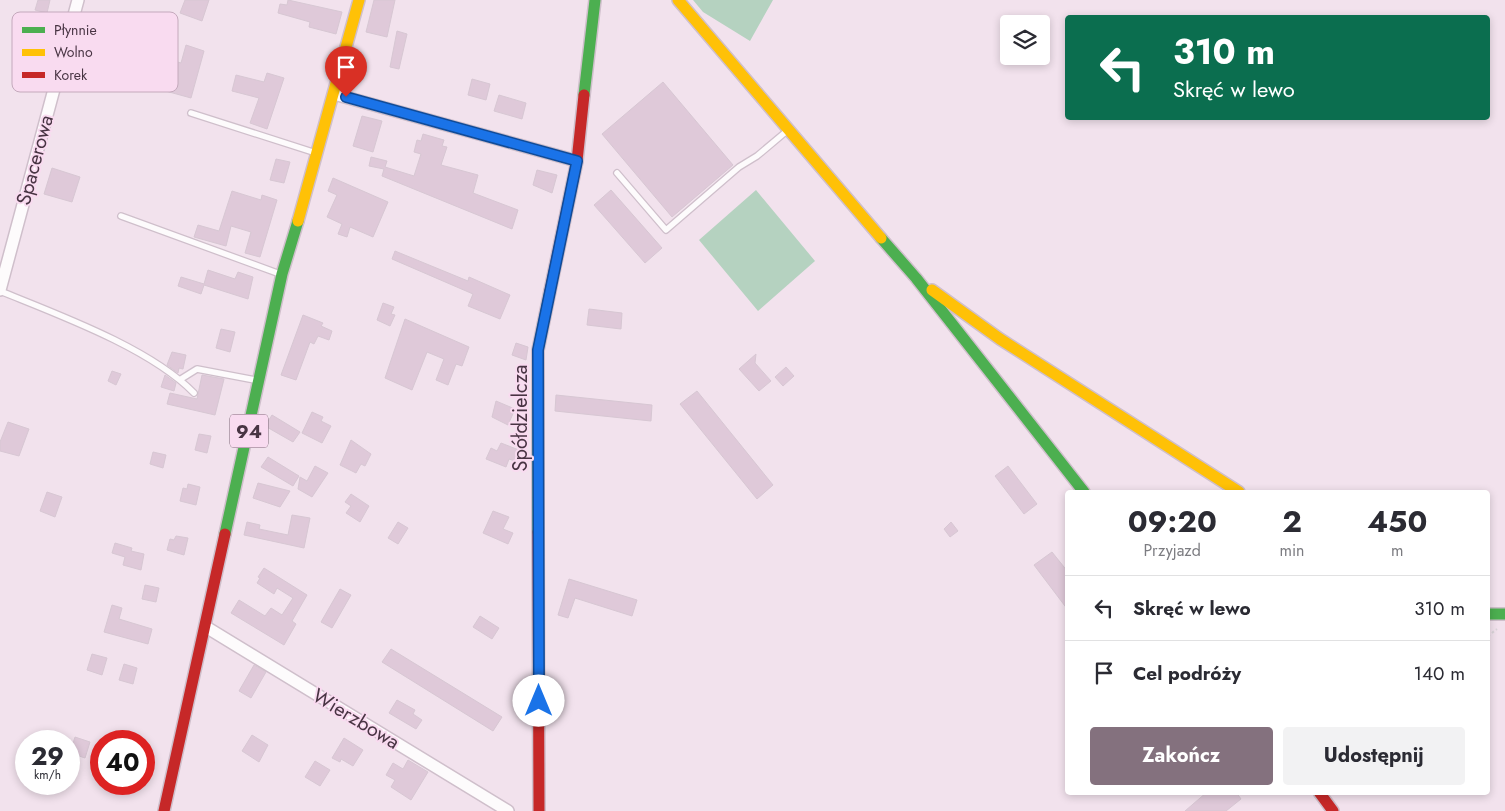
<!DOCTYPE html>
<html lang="pl">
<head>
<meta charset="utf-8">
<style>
  :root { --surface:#fff; --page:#f2f2f3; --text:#2b2b33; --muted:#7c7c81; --line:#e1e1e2; --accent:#84717e }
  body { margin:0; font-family:Jost,sans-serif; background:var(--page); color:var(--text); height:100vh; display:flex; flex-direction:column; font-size:19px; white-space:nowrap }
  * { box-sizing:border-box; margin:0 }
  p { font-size:16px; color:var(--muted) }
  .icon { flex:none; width:28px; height:28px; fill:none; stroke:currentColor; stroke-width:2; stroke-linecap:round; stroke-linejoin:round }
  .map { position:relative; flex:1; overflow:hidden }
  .side { position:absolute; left:1065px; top:490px; width:425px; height:305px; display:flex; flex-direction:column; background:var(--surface); border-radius:5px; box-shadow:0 2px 8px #0003 }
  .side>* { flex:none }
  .banner { position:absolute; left:1065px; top:15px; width:425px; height:105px; border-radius:5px; box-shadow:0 2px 8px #0003; background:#0b6e4f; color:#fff; overflow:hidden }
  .buttons { position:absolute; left:1000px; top:15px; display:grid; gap:10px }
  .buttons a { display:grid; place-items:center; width:50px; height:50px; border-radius:5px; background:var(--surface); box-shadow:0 2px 8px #0003; font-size:25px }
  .speed { position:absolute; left:15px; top:730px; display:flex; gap:10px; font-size:25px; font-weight:700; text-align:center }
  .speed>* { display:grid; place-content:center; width:65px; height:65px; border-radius:50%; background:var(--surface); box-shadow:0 2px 8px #0003; line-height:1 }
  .speed small { font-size:12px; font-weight:400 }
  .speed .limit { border:8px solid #d22; background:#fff; color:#111 }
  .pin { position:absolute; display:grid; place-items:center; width:42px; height:42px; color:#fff; margin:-51px -21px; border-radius:50% 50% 50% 0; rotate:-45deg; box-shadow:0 0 5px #0007 }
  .pin .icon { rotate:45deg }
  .me { position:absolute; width:55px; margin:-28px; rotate:0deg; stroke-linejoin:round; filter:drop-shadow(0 0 4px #0008) }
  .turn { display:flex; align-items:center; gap:18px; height:105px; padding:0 25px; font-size:22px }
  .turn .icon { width:65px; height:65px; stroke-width:2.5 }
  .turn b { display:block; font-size:35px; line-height:42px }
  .eta { display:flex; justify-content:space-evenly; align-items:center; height:85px; text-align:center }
  .eta b { font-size:30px; font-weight:700; line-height:35px }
  .action { display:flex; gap:10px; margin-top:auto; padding:10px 25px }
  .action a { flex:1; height:58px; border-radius:5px; background:var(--accent); color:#fff; font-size:20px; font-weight:700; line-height:58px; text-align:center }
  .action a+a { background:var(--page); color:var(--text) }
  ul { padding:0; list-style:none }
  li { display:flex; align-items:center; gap:15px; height:65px; padding:0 25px; border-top:1px solid var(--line) }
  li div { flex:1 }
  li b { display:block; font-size:19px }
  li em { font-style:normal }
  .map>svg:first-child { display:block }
  .green { fill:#b5d2c0 }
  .building { fill:#dfc9d9; stroke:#d7c7d3 }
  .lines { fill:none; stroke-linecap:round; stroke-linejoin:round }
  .lane-casing { stroke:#cfbfcb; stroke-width:8 }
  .street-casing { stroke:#cfbfcb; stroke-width:14 }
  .fast-casing { stroke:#cfbfcb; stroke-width:14 }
  .slow-casing { stroke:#cfbfcb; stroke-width:14 }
  .jam-casing { stroke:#cfbfcb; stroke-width:14 }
  .path { stroke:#dad4d9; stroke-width:2; stroke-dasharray:2.5 2.5; stroke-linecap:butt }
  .lane { stroke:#fdfbfc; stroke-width:5.5 }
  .street { stroke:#fdfbfc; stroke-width:11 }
  .fast { stroke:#4caf50; stroke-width:11 }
  .slow { stroke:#ffc107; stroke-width:11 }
  .jam { stroke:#c62828; stroke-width:11 }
  .route-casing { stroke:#114b97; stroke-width:12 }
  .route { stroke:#1a73e8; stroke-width:9 }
  .labels { text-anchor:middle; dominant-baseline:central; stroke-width:4; stroke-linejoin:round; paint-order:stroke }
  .shield { fill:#f9dbf0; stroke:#7d6677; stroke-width:1 }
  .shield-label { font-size:19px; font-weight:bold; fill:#483443 }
  .street-label { font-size:20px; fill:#483443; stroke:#f9dbf0 }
  .key { fill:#f9dbf0; stroke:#c4a9bc; stroke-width:1 }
  .key-label { font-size:14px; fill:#483443 }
</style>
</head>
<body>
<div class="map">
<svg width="1505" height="811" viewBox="0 0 1505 811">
  <rect width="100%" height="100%" fill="#f2e2ed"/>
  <!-- green -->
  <path class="green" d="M693,0H773L750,41L703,12Z
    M756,190L815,261L758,311L699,240Z"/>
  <!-- building -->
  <path class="building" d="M38,0H50L47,13L35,10Z
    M185,0H209L202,21L180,13Z
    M288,0L342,12L336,34L309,27L310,22L278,13L280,4L287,5Z
    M374,0H395L387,37L366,32Z
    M397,31L407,34L399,69L390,67Z
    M186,45L204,51L191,98L162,90L171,60L181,63Z
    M267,73L284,78L267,129L250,123L259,98L232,91L236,75L264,82Z
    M472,79L490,84L486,100L468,95Z
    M663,82L733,165L672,217L602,134Z
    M499,95L526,103L522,119L494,111Z
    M362,116L382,121L373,152L353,146Z
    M423,134L444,140L442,146L447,147L441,165L478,175L473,193L518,210L512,229L382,176L384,169L369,166L371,157L387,161L385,167L414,176L421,154L414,152L417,140L421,141Z
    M276,159L290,162L284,183L270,180Z
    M52,168L80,177L72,202L44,194Z
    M537,170L557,175L552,193L533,185Z
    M333,178L388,202L373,237L350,227L347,237L338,234L342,224L327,217L337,195L328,191Z
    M611,190L662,248L645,263L594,205Z
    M232,191L261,200L262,195L277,200L260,257L245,253L251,232L231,226L226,246L194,237L198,225L219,231Z
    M395,251L468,281L469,277L510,295L500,319L468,306L473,294L392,259Z
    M208,270L235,279L238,272L253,277L248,299L204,285L201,294L178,286L181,277L204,284Z
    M383,303L394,307L391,314L395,315L390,326L377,320Z
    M589,309L622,313L621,329L587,325Z
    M303,315L323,323L321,326L332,331L329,340L318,336L314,344L310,342L296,380L281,375Z
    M405,319L469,347L462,366L456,364L448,385L436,380L444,359L427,352L412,390L385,378Z
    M221,329L235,332L230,352L216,348Z
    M516,343L528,347L526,360L512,355Z
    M172,352L186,355L183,369L179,368L178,373L167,365Z
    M756,354L755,363L771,381L759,391L739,369Z
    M786,367L794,376L783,386L775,377Z
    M112,371L121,374L116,385L108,381Z
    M165,375L176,383L174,391L161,387Z
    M202,375L224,379L215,415L167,404L170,393L197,399Z
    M697,391L773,485L757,499L680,404Z
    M556,395L652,405L651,421L555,411Z
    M496,401L515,409L508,425L492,417Z
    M312,412L323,417L321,421L331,426L322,443L302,433Z
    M272,415L300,432L293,442L265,426Z
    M8,422L29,429L19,456L0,451V442Z
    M199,434L211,436L207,453L195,450Z
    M351,440L371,454L365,466L361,464L356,473L340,465Z
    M501,443L519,450L515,461L509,459L506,467L486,459L491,448L497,451Z
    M153,452L166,455L163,468L150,464Z
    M268,457L299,476L293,486L261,467Z
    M315,466L328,473L312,497L298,489L300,477L307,481Z
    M1008,466L1037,504L1024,514L995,476Z
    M258,483L290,491L280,507L253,498Z
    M188,484L200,487L196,505L180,501L183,488L187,489Z
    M47,492L62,497L55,517L40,511Z
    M351,494L369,506L360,522L346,513L351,506L345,502Z
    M493,511L509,517L503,529L513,533L508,544L483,533Z
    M292,515L310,518L304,548L244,535L247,522L260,525L259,529L288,535Z
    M398,522L408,528L398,544L388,538Z
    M951,522L958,531L950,537L944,529Z
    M176,536L188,538L184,555L167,550L170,539L174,540Z
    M115,543L132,548L131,551L144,554L141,570L123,565L125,557L112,553Z
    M1052,552L1068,572V610L1034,565Z
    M264,568L307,595L292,621L296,624L284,645L231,613L239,600L265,616L271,608L282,615L293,598L277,588L274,594L257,583L260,578L258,577Z
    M569,579L637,600L632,616L575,598L568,618L558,615Z
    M145,585L159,588L156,602L142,599Z
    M340,589L351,595L332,628L321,622Z
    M112,605L122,608L119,619L152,629L148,644L104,632Z
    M480,616L499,628L492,639L473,627Z
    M391,649L502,717L493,731L382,662Z
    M92,654L107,658L102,675L87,670Z
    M124,664L137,668L133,684L119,680Z
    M254,665L266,672L251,698L239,691Z
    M397,700L415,710L413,714L422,720L416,729L389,713Z
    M252,735L268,745L259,762L242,751Z
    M75,737L90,742L85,758L70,753Z
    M344,738L363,750L353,766L341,759L340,762L332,758Z
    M408,760L428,772L411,800L391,787L395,780L386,775L393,763L403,769Z
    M315,761L330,770L320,786L305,777Z
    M1207,792H1236L1241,799L1226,811H1185Z"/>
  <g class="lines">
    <defs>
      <path id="lane" d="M191,113L316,153
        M617,173L666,230L739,167L757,156L788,130
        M121,216L280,274
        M0,291C59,315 150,348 194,393
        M181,379L197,369L255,380"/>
      <path id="street" d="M334,94L577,161
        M0,290L78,0
        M206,627L508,811"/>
      <path id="fast" d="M584,95L595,0
        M881,238L916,278L1084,492
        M538,532V350L550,291
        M225,534L282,274L298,221
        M1488,614H1505"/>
      <path id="slow" d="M678,0L881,238
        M298,221L359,0
        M932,290L1000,339L1239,492"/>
      <path id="jam" d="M550,291L577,161L584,95
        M538,532L539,811
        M1319,792L1333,811
        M164,811L225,534"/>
    </defs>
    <!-- lane casing -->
    <use href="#lane" class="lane-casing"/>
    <!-- street casing -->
    <use href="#street" class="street-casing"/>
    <!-- fast casing -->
    <use href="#fast" class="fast-casing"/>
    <!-- slow casing -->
    <use href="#slow" class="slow-casing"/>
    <!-- jam casing -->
    <use href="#jam" class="jam-casing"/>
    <!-- path -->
    <path class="path" d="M1488,636L1497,629"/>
    <!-- lane -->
    <use href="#lane" class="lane"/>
    <!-- street -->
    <use href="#street" class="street"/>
    <!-- fast -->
    <use href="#fast" class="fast"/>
    <!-- slow -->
    <use href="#slow" class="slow"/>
    <!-- jam -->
    <use href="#jam" class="jam"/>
  </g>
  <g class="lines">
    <defs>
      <path id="route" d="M346,97L577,161L538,350L539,701"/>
    </defs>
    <!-- route casing -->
    <use href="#route" class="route-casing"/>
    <!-- route -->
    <use href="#route" class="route"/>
  </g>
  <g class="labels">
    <!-- shield labels -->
    <rect class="shield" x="230" y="414.5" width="38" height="33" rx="4"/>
    <g class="shield-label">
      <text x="249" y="431">94</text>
    </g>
    <!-- street labels -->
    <g class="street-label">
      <text transform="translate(35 160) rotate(-75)">Spacerowa</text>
      <text transform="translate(520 418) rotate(-90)">Spółdzielcza</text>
      <text transform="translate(356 719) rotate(31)">Wierzbowa</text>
    </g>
  </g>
  <!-- legend -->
  <rect x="12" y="12" width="166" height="80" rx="8" class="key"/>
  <rect x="22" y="27" width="23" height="6" fill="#4caf50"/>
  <rect x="22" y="49" width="23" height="7" fill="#ffc107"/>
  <rect x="22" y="72" width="23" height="6" fill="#c62828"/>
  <g class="key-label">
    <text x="54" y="35">Płynnie</text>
    <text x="54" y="57">Wolno</text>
    <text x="54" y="80">Korek</text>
  </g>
</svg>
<div class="buttons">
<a><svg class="icon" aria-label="layers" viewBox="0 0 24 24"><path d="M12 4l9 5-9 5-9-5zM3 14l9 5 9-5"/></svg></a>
</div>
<div class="speed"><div>29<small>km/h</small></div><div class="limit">40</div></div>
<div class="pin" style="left:346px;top:97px;background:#d93025"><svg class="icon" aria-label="arrive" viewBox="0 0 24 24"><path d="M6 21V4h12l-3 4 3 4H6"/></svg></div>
<svg class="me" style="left:539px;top:701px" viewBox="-20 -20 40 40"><circle r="19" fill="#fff"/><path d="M0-13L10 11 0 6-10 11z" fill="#1a73e8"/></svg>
<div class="banner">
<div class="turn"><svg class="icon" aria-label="left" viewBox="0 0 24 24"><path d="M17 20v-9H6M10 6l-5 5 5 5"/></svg><div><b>310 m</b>Skręć w lewo</div></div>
</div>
<section class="side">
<div class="eta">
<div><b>09:20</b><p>Przyjazd</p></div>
<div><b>2</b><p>min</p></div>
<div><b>450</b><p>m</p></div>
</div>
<ul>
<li><svg class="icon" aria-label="left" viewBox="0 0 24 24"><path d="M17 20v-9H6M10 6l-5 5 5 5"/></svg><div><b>Skręć w lewo</b></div><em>310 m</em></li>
<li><svg class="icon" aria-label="arrive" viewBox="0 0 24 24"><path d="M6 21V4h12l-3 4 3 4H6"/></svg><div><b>Cel podróży</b></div><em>140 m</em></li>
</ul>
<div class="action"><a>Zakończ</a><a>Udostępnij</a></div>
</section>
</div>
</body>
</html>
